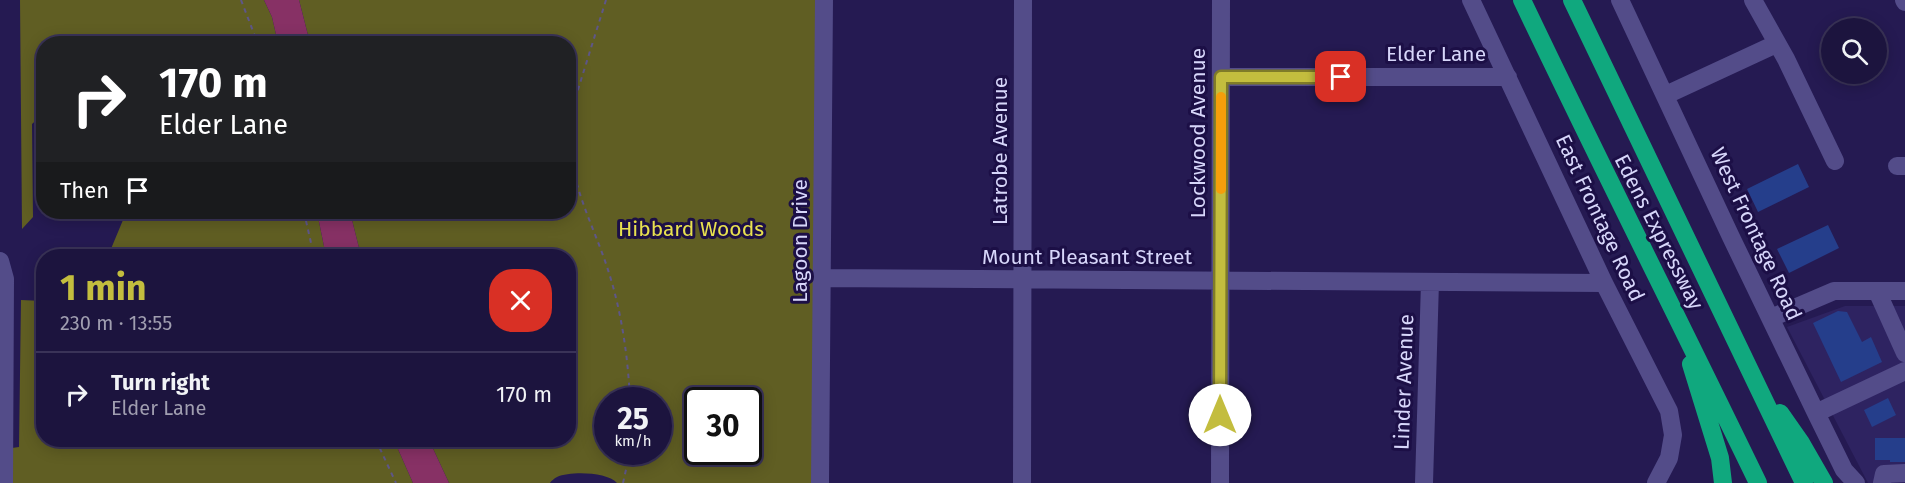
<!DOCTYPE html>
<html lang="en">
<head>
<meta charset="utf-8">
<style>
  :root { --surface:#1c143e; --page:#292149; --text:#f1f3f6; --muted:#a09eb0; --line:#3a3358; --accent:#c3bd3e }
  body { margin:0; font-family:"Fira Sans",sans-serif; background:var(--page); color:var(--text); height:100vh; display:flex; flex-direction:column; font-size:22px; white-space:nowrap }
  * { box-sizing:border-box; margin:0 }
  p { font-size:20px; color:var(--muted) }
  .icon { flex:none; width:33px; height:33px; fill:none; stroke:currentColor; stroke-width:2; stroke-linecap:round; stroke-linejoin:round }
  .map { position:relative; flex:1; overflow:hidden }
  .side { position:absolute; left:36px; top:249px; width:540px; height:198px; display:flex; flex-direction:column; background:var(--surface); border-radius:24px; box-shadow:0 3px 15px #0003,0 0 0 2px var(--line) }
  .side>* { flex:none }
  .guide { position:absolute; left:36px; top:36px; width:540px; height:183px; border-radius:24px; box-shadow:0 3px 15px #0003,0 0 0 2px var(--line); background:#202124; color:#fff; overflow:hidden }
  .tools { position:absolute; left:1821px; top:18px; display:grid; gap:12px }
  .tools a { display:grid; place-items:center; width:66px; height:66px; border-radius:50%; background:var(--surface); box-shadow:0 3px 15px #0003,0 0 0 2px var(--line); font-size:30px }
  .speed { position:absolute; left:594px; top:387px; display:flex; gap:12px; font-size:30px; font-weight:700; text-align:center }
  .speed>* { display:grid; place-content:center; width:78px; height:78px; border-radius:50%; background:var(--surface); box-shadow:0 3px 15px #0003,0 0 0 2px var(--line); line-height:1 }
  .speed small { font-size:15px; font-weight:400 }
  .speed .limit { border:3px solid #111; border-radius:9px; background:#fff; color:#111 }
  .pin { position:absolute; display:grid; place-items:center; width:51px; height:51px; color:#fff; margin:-26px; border-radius:12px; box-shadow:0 3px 9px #0006 }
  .me { position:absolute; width:66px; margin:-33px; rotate:0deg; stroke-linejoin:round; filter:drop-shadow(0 0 4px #0008) }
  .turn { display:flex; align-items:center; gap:21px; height:126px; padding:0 24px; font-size:27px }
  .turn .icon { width:78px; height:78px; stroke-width:2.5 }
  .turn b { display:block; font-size:42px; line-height:51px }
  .then { display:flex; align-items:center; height:57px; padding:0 24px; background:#0003; gap:12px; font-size:22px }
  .round { display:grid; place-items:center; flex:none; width:63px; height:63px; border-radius:24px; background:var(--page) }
  .summary { display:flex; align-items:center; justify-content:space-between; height:102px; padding:0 24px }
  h1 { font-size:36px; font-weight:700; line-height:45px; color:var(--accent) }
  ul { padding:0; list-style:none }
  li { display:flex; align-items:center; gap:18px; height:84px; padding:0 24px; border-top:2px solid var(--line) }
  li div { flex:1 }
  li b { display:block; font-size:22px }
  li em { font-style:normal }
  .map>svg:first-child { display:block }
  .built { fill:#2e2361 }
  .forest { fill:#605e23; fill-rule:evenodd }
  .water { fill:#873165 }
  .building { fill:#253e8b }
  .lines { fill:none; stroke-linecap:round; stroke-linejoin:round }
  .path { stroke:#5e5688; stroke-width:2; stroke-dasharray:4.5 4.5; stroke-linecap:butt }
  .minor { stroke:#534c89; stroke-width:18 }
  .highway { stroke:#10a87e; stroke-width:18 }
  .route-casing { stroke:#7f7b28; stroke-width:15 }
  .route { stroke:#c3bd3e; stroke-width:10 }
  .slow { stroke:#f59e0b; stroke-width:10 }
  .labels { text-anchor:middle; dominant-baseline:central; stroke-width:6; stroke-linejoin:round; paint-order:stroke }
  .street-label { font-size:21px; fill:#d7d6fa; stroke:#1c0f46 }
  .park-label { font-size:21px; fill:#e8e14f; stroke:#1c0f46 }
</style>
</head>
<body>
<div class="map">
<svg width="1905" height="483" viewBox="0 0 1905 483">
  <rect width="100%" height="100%" fill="#251a52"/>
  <!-- built -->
  <path class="built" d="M1845,306H1905V483H1868L1787,327Z"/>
  <!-- forest -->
  <path class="forest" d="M20,0H264L272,17L278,43L44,44L43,114L32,124L33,217L22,229Z
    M299,0H817L814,483H617C607,472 571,471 557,477C555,478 551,481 550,483H449L429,440H568V256H361L350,212H568V44L310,43ZM608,400H658V452H608ZM698,400H748V452H698Z
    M121,212H317L326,256H108L123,220Z
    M21,300L43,301L44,440H394L413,483H11L12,448L19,447Z"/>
  <!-- water -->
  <path class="water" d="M264,0H299L310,43H278L272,17Z
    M317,212H350L361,256H326Z
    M394,440H429L449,483H413Z"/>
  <!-- building -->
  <path class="building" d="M1798,164L1809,187L1758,212L1747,189Z
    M1828,225L1839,248L1789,273L1777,249Z
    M1838,311L1847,312L1862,342L1871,337L1882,362L1841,382L1813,323Z
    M1888,398L1896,415L1872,427L1864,410Z
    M1875,438H1905V462H1890V460H1875Z"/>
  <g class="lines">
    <!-- path -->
    <path class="path" d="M241,0L258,44
      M606,0L576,96C572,112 569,129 570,146C573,191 596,231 609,273C622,314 628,358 630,400
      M304,212L314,256
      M376,440L396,483
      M623,483L630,452"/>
    <!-- minor -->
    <path class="minor" d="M1471,0L1604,283L1669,411L1673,435L1669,458L1656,483
      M1620,0L1731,237L1816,413L1844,470L1856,483
      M1753,0L1786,59L1835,161
      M1904,0L1905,2
      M1221,77H1508
      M1666,95L1776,44
      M1897,166H1905
      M0,261L5,279
      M822,278L1604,283
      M0,279H5L4,483
      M1877,291L1905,353
      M1771,318L1834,291H1905
      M1816,413L1905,371
      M820,483L824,0
      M1022,483L1023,0
      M1220,483L1221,0
      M1424,483L1430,282
      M1882,483L1884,474L1905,473"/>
    <!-- highway -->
    <path class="highway" d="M1522,0C1599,162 1680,322 1758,483
      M1572,0L1804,483
      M1691,364L1720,458L1723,483
      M1780,413L1801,443L1824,483"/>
  </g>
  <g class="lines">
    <defs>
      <path id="route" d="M1220,415L1221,77H1341"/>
    </defs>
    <!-- route casing -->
    <use href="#route" class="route-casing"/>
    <!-- route -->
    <use href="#route" class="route"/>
    <!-- slow -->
    <path class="slow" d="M1221,189V97"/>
  </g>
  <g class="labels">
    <!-- street labels -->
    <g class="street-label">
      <text x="1436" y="54">Elder Lane</text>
      <text transform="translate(1198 133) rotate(-90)">Lockwood Avenue</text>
      <text transform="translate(1000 151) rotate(-90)">Latrobe Avenue</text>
      <text transform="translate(1600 218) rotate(65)">East Frontage Road</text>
      <text transform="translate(1659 232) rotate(63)">Edens Expressway</text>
      <text transform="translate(1756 234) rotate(65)">West Frontage Road</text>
      <text transform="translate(800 241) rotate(-90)">Lagoon Drive</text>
      <text x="1087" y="257">Mount Pleasant Street</text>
      <text transform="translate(1404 382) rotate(-88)">Linder Avenue</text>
    </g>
    <!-- park labels -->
    <g class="park-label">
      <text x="691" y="229">Hibbard Woods</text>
    </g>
  </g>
</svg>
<div class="tools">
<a><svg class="icon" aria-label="search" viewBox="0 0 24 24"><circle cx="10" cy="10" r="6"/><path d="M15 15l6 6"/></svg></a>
</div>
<div class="speed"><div>25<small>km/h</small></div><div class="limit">30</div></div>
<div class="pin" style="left:1341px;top:77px;background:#d93025"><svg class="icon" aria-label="arrive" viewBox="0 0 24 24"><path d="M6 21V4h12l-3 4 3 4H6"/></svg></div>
<svg class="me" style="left:1220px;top:415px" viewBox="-20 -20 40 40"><circle r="19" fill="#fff"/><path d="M0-13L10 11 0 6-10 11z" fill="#c3bd3e"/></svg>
<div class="guide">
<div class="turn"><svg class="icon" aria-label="right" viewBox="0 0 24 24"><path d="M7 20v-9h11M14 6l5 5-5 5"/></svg><div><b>170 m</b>Elder Lane</div></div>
<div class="then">Then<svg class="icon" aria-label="arrive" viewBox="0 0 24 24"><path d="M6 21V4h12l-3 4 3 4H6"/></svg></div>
</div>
<section class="side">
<div class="summary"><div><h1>1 min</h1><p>230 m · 13:55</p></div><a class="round" style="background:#d93025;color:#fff"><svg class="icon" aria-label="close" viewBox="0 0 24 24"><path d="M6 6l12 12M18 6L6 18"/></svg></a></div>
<ul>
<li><svg class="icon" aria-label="right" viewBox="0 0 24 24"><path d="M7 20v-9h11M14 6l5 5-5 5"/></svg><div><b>Turn right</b><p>Elder Lane</p></div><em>170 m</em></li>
</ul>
</section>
</div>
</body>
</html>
